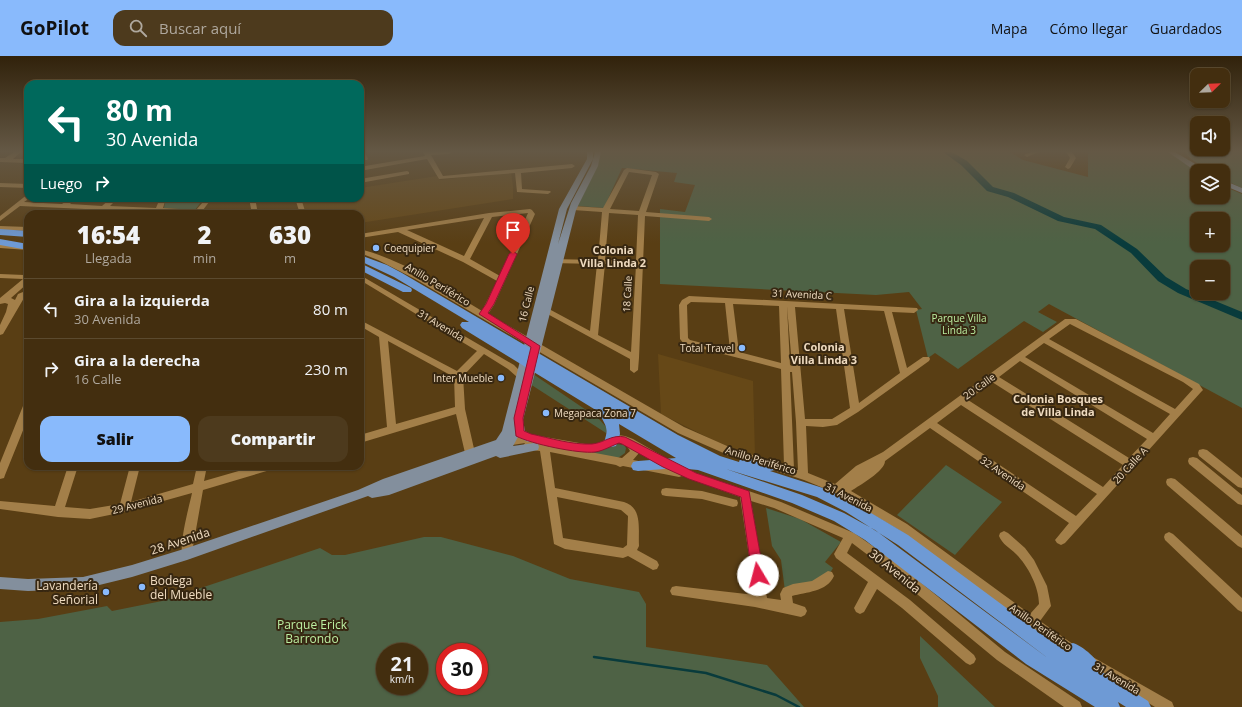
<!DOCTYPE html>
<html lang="es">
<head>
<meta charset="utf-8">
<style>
  :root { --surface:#432e0f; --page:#4d3a1d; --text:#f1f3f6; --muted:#afa89e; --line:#5b4a2f; --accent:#89bafc }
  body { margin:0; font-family:"Open Sans",sans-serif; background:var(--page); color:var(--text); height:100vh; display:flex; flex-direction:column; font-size:15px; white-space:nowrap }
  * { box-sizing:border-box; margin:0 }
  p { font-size:13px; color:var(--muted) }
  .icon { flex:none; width:22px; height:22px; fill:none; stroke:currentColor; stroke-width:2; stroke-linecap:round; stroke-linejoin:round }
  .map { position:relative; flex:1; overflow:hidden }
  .panel { position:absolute; left:24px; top:154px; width:340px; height:260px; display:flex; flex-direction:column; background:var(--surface); border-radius:12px; box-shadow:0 1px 3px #0004,0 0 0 1px var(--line) }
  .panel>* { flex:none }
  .hud { position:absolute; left:24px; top:24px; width:340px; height:122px; border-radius:12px; box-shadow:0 1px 3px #0004,0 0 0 1px var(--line); background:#00695c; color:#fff; overflow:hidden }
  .needle { width:26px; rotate:67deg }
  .buttons { position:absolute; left:1190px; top:12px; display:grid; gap:8px }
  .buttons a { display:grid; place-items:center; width:40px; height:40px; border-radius:8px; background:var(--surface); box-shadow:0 1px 3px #0004,0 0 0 1px var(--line); font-size:20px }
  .speed { position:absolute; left:376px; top:587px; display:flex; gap:8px; font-size:20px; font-weight:700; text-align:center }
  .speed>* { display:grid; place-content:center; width:52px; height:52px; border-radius:50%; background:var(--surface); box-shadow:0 1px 3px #0004,0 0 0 1px var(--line); line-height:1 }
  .speed small { font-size:10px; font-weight:400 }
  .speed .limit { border:6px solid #d22; background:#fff; color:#111 }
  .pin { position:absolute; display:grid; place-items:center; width:34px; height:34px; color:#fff; margin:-41px -17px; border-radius:50% 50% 50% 0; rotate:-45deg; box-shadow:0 0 4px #0007 }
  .pin .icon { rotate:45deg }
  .me { position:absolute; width:44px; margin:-22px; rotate:352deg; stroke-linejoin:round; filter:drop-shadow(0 0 3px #0008) }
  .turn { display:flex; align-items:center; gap:14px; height:84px; padding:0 16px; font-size:18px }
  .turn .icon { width:52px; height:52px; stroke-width:2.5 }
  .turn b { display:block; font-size:28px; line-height:34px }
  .then { display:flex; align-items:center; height:38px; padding:0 16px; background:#0003; gap:8px; font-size:15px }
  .eta { display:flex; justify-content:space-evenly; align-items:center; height:68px; text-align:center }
  .eta b { font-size:24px; font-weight:800; line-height:28px }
  .primary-button { display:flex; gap:8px; margin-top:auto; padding:8px 16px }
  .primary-button a { flex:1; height:46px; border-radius:12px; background:var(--accent); color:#111; font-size:16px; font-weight:800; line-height:46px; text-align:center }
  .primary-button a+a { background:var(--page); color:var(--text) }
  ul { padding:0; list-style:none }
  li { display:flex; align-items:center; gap:12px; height:60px; padding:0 16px; border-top:1px solid var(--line) }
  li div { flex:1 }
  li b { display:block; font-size:15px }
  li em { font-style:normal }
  header { display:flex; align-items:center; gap:24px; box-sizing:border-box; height:56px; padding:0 20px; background:var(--accent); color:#111 }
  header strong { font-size:19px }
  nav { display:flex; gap:22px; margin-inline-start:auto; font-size:14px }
  .search { width:280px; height:36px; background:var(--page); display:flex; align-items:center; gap:10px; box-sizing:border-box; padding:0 14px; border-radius:12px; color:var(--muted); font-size:15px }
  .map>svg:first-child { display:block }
  .built { fill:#664817 }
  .green { fill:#4e6245; fill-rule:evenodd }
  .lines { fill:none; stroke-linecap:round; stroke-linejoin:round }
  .stream { stroke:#093b3c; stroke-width:2.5 }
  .river { fill:#093b3c; fill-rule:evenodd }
  .minor { fill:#a37f49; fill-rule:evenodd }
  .major { fill:#838f9d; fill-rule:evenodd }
  .highway { fill:#6e9ad5; fill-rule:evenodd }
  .route { fill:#e11d48; stroke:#92132f }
  .poi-dot { fill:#89bafc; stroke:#372711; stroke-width:1.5 }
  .labels { text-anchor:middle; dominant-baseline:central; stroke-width:4; stroke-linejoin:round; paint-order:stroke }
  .poi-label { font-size:10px; fill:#efdbc0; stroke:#372711; text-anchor:start }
  .street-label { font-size:10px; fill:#efdbc0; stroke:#372711 }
  .park-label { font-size:10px; fill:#bcefa2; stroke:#372711 }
  .neighbourhood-label { font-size:11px; font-weight:bold; fill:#efdbc0; stroke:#372711 }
  .near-street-label { font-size:12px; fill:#efdbc0; stroke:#372711 }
  .near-poi-label { font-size:12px; fill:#efdbc0; stroke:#372711; text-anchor:start }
  .near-park-label { font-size:12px; fill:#bcefa2; stroke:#372711 }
</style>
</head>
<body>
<header>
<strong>GoPilot</strong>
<div class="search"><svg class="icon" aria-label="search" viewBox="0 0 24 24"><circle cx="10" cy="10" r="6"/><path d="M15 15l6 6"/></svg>Buscar aquí</div>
<nav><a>Mapa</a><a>Cómo llegar</a><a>Guardados</a></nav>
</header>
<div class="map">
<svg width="1242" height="651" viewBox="0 0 1242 651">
  <rect width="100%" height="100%" fill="#593e14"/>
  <!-- built -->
  <path class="built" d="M511,116L513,130V143L360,167V158H306L301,142H360V132L437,120L440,124Z
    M658,298L753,325L755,400L715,385L661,358Z"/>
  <!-- green -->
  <path class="green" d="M597,96H1010L1023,104L1088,121V96H1167L1175,100L1197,116V141H1223V130L1242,138V352L1049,248L1038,256L1057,266L1043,276L1024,265L958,313L935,297L928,302L916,254L922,253L909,236L876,239L660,228V153L685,156L695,129L674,126L677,117L622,112L604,152L578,150L599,106ZM1197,163H1223V189H1197ZM1197,211H1223V237H1197Z
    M1184,96H1242V132L1223,123V115H1208L1190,102Z
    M166,142H201V146L195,154L164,152Z
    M533,318L598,362L607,372L606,377L530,328Z
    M616,388L624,389L626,392L625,397L618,402L584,396L600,395L611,389Z
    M946,409L1002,446L955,499L897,459Z
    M766,452L800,463L841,486L825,506L833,512L823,529L785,535L781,504L772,490Z
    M424,481H441L513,500L570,523L639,536L646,548V591L767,609L804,651H0V566L38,563L107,550L112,555L162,545L320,492L332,499H345ZM385,596H419V630H385ZM445,596H479V630H445Z
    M920,580L995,651H938V640L920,602Z"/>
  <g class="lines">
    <!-- stream -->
    <path class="stream" d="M594,601L706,617L776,639L799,651"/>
    <!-- river -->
    <path class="river" d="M943,96H952L967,105L993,131L1014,137L1064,161L1101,169L1137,193L1166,221L1186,233L1242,256V264L1178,237L1158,225L1131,197L1095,173L1058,165L1008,141L987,135L961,109Z"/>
    <!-- minor -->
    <path class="minor" d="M14,96H21L13,103H28V107L0,106V102H5Z
      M360,96H365L368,103L367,104H363Z
      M423,96H452L449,98L431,99L443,120L572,108L575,110L572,112L521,117L522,133L550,135L551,136L548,138L517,136L515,117L439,123L427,103L365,114L362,112L365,110L425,100Z
      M1031,96H1039L1027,101L1024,99Z
      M1066,96H1072L1076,102L1070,112L1068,113L1065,111L1070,102Z
      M627,112L656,116L659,118L646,156L709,161L712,163L709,165L645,160L639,302L638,314L634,317L630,314V303L542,255L546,252L549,253L590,275L597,208L551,207L547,205L551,203L598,204L602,156L573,154L570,152L573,150L603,152L624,114ZM629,116L652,119L639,155L610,153ZM609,157L638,159L636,205L605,204ZM605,208L636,209L631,296L598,279Z
      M407,115L409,116V118L360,127V123Z
      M0,127L28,128V132L0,131Z
      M28,138V142H30L24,146L62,148L70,142H77L70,148L102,150L111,142H118L110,150L156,152L160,142H166L163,152L196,154L203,146V142H209V146L203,154L240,156L243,158H194L20,150L0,165V160Z
      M249,142H255L258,158H252Z
      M295,142H301L306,158H300Z
      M530,153L532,154L535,158L494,249L488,258L684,371L734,393L784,409L781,313L684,288L680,283L679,249L682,244L689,240L917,252L918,254L914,257L892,256L907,312L923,301H929L930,303L929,305L858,356L837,369L823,371L806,370L808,417L835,428L856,410L883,396L1065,263H1076L1199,328L1203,334L1201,336L1065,487L1061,489L1057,487L1055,484L1069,467L930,372L885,405C885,415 860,429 851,435L907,468L1030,558L1039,548C1039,531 1028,510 1016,498C1010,492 1002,488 999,480L1000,477L1004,475L1008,477L1025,492L1034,504L1047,530L1051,550L1040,565L1080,593L1082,597L1080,601L1076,603L1072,601L1027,570L899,474L838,438L804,424L728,399L678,377L415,223L378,204L360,197V193C404,204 443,232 482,255L497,225L463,206L398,176L360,182V178L489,157ZM528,157L500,220L470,203L492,161ZM484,162L464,200L407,174ZM691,246L725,247L730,294L690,284L688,282L687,249ZM733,248L779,250L781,307L739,296ZM787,250L792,310L790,309ZM795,251L836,253L850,352L832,363H805ZM844,253L884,255L900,317L859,347ZM1070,268L1183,326L1193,333L1175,353L1049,283ZM1044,287L1170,358L1153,377L1025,301ZM1020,305L1147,383L1129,402L999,321ZM790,316H792L796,366L798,414L794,413ZM992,326L1123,409L1103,431L968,344ZM961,349L1097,438L1076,460L937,367Z
      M0,170L28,171V175L0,174Z
      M0,188L28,190V194L0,192Z
      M0,218L24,219L28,221V227L11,242L15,244L18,238L28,234V239L24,242L3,278L0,279V269L6,256L8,248L5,247L0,248V242L23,223L0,222Z
      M360,219L514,309L524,319L523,321H517L508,313L484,298L463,320L465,353L475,397L474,400L470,401L466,400L465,397L456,358L360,387V379L387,371L379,281L360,270V264L457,315L477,295L360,224ZM388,285L454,321L455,351L396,368Z
      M28,347V362L5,419L4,422L0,423V407L23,350L25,348Z
      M528,378L585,388H595L618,379L625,380L633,383L671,405L696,417L781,446L854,477L897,507L1005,596L1080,646L1082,651H1064L997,604L889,515L852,487L847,497L910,544L974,599L976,603L974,607L970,609L966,607L902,552L877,533L864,556L860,558L856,556L854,552L868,526L836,502L834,498L843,482L774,452L751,445L767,542L781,544L780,538L783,532L793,528L812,525L828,515L832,516L834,520C827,536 806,536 792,540L793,547L805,551L807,555L805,559L801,561L755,551L672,539L670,535L672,531L676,530L755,539L740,441L682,420L679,421L623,410L620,411L616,409L550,396L555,432L624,446C643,452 638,473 639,490L637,494L657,505L659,509L657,513L653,514L628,500L623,502L565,493L554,488L540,395L525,393L523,390L525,387L531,386L506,390L503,389L501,386L503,383L506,382ZM619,387L627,390L630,395L622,402L590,396H596ZM639,397L661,409L633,404ZM557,441L621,454L628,460L627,489L623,492L563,482Z
      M1203,393L1207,394L1242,422V432L1238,431L1199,400L1198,397L1199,394Z
      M1193,401L1197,402L1242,439V449L1238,448L1189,408L1188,405L1189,402Z
      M68,410H78L65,451L90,453L120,448L130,410H140L131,446L193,428L197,410H207L204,425L256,410H275L274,413L270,414L203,434L191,502L187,503L183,502C178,490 189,451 192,437L124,456L90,463L58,461L0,453V445L55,450Z
      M1171,422L1175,423L1242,480V492L1238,490L1167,429L1166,426L1167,423Z
      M666,432L702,435L733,443L737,444L738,447L737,450L733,451L702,443L666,440L662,439L661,436L662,433Z
      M1169,476L1173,478L1242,542V556L1238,554L1165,484L1164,481L1165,478Z
      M1091,600L1172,646L1174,651H1155L1087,610L1085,606L1087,602Z"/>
    <!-- major -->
    <path class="major" d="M587,96H593V103L567,153L558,188L571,147L591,110L595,96H601L598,110L576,154L523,364L525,375L532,379L533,382L532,385L528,386L518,381L513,390L534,387L538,388L539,391L538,394L500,402L496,400L389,439L372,442L368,440L187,504L132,521L83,533L28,535L0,533V521L28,523L83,521L132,509L187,492L358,434L383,423L496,384L502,375L559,153L587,103Z
      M1168,96H1175L1207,115H1197L1191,112Z
      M1223,124L1242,132V137L1223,129Z"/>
    <!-- highway -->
    <path class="highway" d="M0,173L28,175V181L0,179Z
      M0,183L28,188V194L0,189Z
      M360,199L387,209L402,217L678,379L720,400L739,406L740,403L745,402L775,406L777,410L775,414L770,415L826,433L856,448L908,479L1051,585L1065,594L1067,589L1073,587C1084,591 1098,603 1102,614V616L1148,645L1151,651H1126L1118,646L1120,651H1095L1026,608L865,484L834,465L792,447L698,414L677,412L638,415L633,414L631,410L633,406L638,405L676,402L619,368L620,378L616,390L611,391L606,390L604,386C610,370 604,369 599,356L462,272L460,269L462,266H469L394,221L360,205ZM726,413L817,441L846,456L898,489L1049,603L875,474L844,457L802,439Z
      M360,207L411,232L412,234L411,236H403L360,214Z"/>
  </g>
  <!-- sky -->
  <linearGradient id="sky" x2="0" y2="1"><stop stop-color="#31220b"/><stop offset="0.51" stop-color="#645845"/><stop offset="1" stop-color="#645845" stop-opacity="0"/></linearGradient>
  <rect width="1242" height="187" fill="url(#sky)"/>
  <!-- route -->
  <path class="route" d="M513,195L517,198L494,248L488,257L540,290L523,362L524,375L531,378C550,382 572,389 592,388C604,387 612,378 625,381L696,417L749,435L764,519L762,522L758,524L754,522L752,519L741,441L689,423L663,411L622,388L619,387C611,390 603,395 595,396C579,398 531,388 516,380L514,362L531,291L479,258L486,248L509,198Z"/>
  <!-- markers -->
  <g class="poi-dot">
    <circle cx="376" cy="192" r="4"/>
    <circle cx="742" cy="292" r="4"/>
    <circle cx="501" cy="322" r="4"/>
    <circle cx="546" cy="357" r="4"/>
    <circle cx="142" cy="531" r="4"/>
    <circle cx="106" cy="536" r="4"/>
  </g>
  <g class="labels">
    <!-- poi labels -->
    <g class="poi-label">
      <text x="384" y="192">Coequipier</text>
      <text x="734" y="292" text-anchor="end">Total Travel</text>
      <text x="493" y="322" text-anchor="end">Inter Mueble</text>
      <text x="554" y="357">Megapaca Zona 7</text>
    </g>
    <!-- street labels -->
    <g class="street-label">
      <text transform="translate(438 228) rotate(31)">Anillo Periférico</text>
      <text transform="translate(627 238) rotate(-87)">18 Calle</text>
      <text transform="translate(802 238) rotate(3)">31 Avenida C</text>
      <text transform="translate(526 248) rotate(-76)">16 Calle</text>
      <text transform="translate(441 269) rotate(31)">31 Avenida</text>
      <text transform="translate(979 330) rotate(-36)">20 Calle</text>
      <text transform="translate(761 404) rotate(17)">Anillo Periférico</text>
      <text transform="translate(1130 409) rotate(-47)">20 Calle A</text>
      <text transform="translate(1003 417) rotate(34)">32 Avenida</text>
      <text transform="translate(849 441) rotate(27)">31 Avenida</text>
      <text transform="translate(137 448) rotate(-14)">29 Avenida</text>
      <text transform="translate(1041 571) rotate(35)">Anillo Periférico</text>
      <text transform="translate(1117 622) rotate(31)">31 Avenida</text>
    </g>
    <!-- park labels -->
    <g class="park-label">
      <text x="959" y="262">Parque Villa<tspan x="959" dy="12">Linda 3</tspan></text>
    </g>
    <!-- neighbourhood labels -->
    <g class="neighbourhood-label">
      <text x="613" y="193">Colonia<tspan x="613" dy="13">Villa Linda 2</tspan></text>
      <text x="824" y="290">Colonia<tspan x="824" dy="13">Villa Linda 3</tspan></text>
      <text x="1058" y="342">Colonia Bosques<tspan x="1058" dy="13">de Villa Linda</tspan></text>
    </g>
    <!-- near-street labels -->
    <g class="near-street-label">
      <text transform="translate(180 485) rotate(-18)">28 Avenida</text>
      <text transform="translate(895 515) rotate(39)">30 Avenida</text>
    </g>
    <!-- near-poi labels -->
    <g class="near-poi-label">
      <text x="150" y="524">Bodega<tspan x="150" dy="14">del Mueble</tspan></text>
      <text x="98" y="529" text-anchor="end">Lavandería<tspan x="98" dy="14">Señorial</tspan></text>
    </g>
    <!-- near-park labels -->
    <g class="near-park-label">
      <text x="312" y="568">Parque Erick<tspan x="312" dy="14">Barrondo</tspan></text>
    </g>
  </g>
</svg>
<div class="buttons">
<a><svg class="needle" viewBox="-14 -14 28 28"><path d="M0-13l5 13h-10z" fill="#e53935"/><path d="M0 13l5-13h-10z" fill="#afa89e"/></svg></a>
<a><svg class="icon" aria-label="sound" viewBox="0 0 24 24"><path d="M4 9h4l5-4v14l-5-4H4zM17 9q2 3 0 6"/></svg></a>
<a><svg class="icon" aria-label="layers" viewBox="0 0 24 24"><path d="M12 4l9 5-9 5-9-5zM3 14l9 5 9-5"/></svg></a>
<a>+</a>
<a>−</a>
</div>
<div class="speed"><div>21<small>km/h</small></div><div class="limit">30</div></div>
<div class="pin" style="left:513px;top:198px;background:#d93025"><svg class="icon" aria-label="arrive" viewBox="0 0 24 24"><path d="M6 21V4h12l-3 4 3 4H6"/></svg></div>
<svg class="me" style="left:758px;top:519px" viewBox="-20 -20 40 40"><circle r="19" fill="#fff"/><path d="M0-13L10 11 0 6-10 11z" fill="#e11d48"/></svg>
<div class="hud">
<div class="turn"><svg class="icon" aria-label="left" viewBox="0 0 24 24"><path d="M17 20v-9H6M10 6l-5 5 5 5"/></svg><div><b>80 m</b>30 Avenida</div></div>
<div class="then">Luego<svg class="icon" aria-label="right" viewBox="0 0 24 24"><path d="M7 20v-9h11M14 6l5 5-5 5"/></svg></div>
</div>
<section class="panel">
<div class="eta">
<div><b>16:54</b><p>Llegada</p></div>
<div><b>2</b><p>min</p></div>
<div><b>630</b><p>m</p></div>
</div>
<ul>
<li><svg class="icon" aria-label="left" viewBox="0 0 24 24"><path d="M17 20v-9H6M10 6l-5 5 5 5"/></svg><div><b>Gira a la izquierda</b><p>30 Avenida</p></div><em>80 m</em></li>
<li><svg class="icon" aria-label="right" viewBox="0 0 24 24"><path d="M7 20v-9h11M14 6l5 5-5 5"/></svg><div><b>Gira a la derecha</b><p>16 Calle</p></div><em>230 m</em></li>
</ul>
<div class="primary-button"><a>Salir</a><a>Compartir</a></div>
</section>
</div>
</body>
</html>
